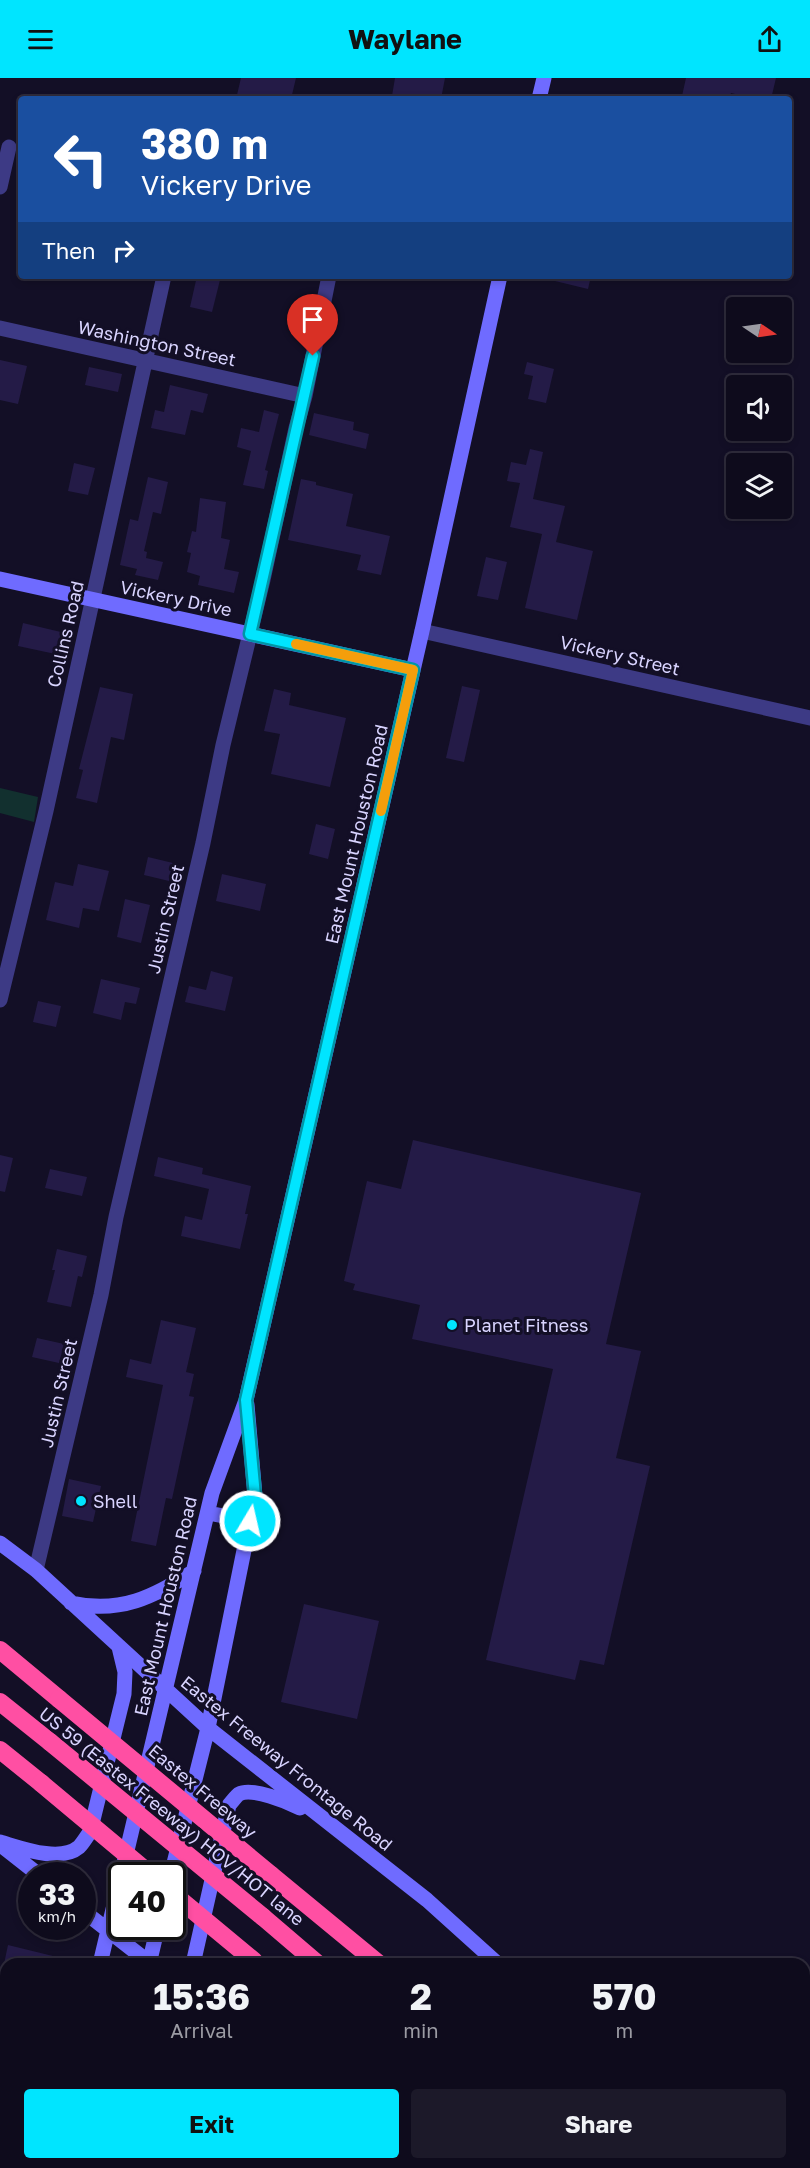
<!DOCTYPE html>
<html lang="en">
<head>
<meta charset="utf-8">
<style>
  :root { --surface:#0e0b1c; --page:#1c1929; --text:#f1f3f6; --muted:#9b9ba3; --line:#2e2b3b; --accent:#00e5ff }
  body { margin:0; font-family:"Golos Text",sans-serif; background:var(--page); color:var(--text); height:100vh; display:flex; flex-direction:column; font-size:22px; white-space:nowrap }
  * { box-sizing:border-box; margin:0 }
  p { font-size:20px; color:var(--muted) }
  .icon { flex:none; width:33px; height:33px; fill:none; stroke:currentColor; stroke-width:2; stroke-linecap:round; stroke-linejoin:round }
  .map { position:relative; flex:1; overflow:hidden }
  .sheet { position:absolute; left:0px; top:1880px; width:810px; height:212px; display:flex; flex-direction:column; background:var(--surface); border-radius:18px 18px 0 0; box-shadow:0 3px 9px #0003,0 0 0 2px var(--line) }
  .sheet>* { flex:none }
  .top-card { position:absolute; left:18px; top:18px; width:774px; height:183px; border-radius:6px; box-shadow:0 3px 9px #0003,0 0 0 2px var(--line); background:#1a4fa0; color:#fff; overflow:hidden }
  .needle { width:39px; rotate:103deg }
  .tools { position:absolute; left:726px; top:219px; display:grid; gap:12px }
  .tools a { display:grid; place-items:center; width:66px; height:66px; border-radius:6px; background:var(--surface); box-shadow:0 3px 9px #0003,0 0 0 2px var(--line); font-size:30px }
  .speed { position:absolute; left:18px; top:1784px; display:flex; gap:12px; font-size:30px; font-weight:700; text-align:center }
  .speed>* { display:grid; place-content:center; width:78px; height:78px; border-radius:50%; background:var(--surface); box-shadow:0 3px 9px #0003,0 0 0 2px var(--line); line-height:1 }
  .speed small { font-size:15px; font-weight:400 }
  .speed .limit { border:3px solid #111; border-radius:9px; background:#fff; color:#111 }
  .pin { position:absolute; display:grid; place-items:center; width:51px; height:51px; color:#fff; margin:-62px -26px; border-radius:50% 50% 50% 0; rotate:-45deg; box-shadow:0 0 6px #0007 }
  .pin .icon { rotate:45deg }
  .me { position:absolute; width:66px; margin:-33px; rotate:9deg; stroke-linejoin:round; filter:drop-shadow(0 0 4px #0008) }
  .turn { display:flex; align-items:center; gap:21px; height:126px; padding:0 24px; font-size:27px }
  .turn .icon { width:78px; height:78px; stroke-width:2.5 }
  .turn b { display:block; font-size:42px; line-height:51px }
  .then { display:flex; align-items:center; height:57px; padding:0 24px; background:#0003; gap:12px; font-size:22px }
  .eta { display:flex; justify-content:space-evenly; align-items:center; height:102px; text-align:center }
  .eta b { font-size:36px; font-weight:700; line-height:42px }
  .primary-button { display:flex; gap:12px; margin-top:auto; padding:12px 24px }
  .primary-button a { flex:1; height:69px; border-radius:6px; background:var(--accent); color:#111; font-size:24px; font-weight:700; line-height:69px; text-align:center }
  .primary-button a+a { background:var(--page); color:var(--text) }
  header { display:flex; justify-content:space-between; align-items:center; height:78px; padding:0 24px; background:var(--accent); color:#111; font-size:27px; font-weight:700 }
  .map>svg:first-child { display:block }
  .green { fill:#12302f }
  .building { fill:#241b47 }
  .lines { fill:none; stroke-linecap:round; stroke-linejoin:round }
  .street { stroke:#3d3a85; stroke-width:15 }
  .secondary { stroke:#6f6bff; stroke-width:15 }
  .highway { stroke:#ff4fa3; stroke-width:18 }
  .highway-bridge { stroke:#ff4fa3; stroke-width:18 }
  .route-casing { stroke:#0095a6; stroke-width:15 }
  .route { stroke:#00e5ff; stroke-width:10 }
  .slow { stroke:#f59e0b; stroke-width:10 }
  .poi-dot { fill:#00e5ff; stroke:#130f26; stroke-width:2 }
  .labels { text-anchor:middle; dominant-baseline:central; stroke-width:6; stroke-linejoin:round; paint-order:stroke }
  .street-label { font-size:18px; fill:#d9d4ff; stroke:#130f26 }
  .poi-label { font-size:18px; fill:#d9d4ff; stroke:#130f26; text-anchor:start }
</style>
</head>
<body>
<header><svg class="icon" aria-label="menu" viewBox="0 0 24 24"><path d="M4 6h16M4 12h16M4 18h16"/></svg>Waylane<svg class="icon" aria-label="share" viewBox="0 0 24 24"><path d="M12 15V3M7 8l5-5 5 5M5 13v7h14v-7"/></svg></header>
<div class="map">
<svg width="810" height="2090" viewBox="0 0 810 2090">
  <rect width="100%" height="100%" fill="#130f26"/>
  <!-- green -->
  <path class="green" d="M0,710L38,719L34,744L0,735Z"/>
  <!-- building -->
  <path class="building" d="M241,0H296L291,21H236Z
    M395,0H445L441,21H408L392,18Z
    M686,0H776L771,21H756L731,15L729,21H694L682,18Z
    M197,198H221L212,234L190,229Z
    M556,198H591L588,211L555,203Z
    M0,282L27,288L18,326L0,322Z
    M527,284L554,291L546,325L528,321L533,298L524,296Z
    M89,289L122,296L118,314L85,307Z
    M170,307L208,316L203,335L191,332L185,357L151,350L155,332L164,334Z
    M264,332L279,336L265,392L268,393L264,411L243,407L251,373L237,369L241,350L259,354Z
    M314,335L354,344L353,352L369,356L366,371L309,357Z
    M530,371L543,374L533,421L565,428L556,464L593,473L577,542L525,530L542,456L510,449L520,405L507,403L511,384L526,387Z
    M74,385L95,390L88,417L68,413Z
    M148,399L168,404L161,436L153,434L144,473L147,474L146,480L163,484L158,502L135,497L137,491L120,487L130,441L138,443Z
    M301,401L316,404V407L353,416L346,448L390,458L381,497L357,492L361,477L288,462Z
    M200,420L226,424L221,460L230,462L224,491L239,494L234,515L198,507L200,498L187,494L191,475L187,474L192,453L196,454Z
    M486,479L507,484L498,522L477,518Z
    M23,545L65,555L60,577L18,568Z
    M462,608L480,612L464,684L446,680Z
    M100,609L133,616L124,662L111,659L97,725L76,720L83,692L79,691Z
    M274,611L291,615L289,627L346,640L330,709L271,696L280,656L264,653Z
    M316,746L335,751L328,781L309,776Z
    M148,779L173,785L169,803L144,797Z
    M78,786L109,793L99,833L83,830L79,850L46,842L55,804L73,808Z
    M222,796L266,806L260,833L216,823Z
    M125,821L150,827L141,865L117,859Z
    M211,893L233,899L225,933L185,924L189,908L206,912Z
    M101,901L140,910L136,926L125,924L121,942L93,935Z
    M38,923L61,928L56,949L33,944Z
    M413,1062L641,1115L606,1266L641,1273L616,1380L650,1388L604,1587L580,1582L575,1602L486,1582L553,1291L412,1261L420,1227L353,1212L355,1206L344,1203L367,1103L401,1111Z
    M0,1077L13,1080L5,1114L0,1113Z
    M158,1079L203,1090L202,1096L251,1108L245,1136H248L240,1171L181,1158L185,1138L202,1142L209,1111L154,1098Z
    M50,1091L87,1099L82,1118L45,1110Z
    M57,1171L87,1178L82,1199L78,1198L71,1229L47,1224L55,1192H52Z
    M161,1242L196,1250L186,1294L194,1296L189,1318L194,1319L172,1421L166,1420L156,1468L131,1463L163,1307L126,1299L130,1281L151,1286Z
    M37,1260L64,1266L59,1285L32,1279Z
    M69,1401L101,1408L93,1444L62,1438Z
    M304,1526L379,1543L357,1641L281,1624Z
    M8,1867L65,1881L64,1886H4Z"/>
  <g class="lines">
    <!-- street -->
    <path class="street" d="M0,109L9,69
      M0,250L305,318
      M422,553L810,640
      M0,922L46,733L164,198
      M36,1492L101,1217L116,1139L203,765L223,667L263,502L296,350L305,318L329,198
      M0,1942L6,1944"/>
    <!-- secondary -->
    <path class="secondary" d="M539,21L544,0
      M0,501L413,592
      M208,1435L250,1443
      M0,1465L36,1492L208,1650L427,1822L498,1886
      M71,1525C120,1536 154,1519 194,1493
      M0,1764C21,1770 60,1785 79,1769C83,1765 87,1758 90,1754L124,1616L125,1594L119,1569
      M2,1768L39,1797
      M171,1797L208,1650L255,1418L247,1327
      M82,1832L151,1886
      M100,1886L212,1415L246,1322L422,553L500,198
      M149,1886L158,1848
      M193,1886L229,1727C232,1724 236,1718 239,1716C252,1709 288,1724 300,1730
      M375,2085L381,2090
      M725,2085L730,2090
      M75,2090L76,2085
      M100,2090L102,2085"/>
    <!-- highway -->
    <path class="highway" d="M0,1572L59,1621
      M0,1624L50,1664
      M0,1672L41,1705
      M271,1797L379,1886
      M263,1839L318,1886
      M496,2085L502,2090
      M554,2085L560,2090
      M621,2085L627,2090"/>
    <!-- highway-bridge -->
    <path class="highway-bridge" d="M59,1621L271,1797
      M50,1664L263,1839
      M41,1705L151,1797
      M172,1815L254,1883"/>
  </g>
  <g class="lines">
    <defs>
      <path id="route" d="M250,1443L255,1418L246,1322L413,592L250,556L313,278"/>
    </defs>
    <!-- route casing -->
    <use href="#route" class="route-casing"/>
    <!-- route -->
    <use href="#route" class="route"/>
    <!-- slow -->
    <path class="slow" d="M296,566L413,592L381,733"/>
  </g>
  <!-- markers -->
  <g class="poi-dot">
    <circle cx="452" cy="1247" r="6"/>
    <circle cx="81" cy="1423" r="6"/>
  </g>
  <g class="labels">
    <!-- street labels -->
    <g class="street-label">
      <text transform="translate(157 265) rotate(12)">Washington Street</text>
      <text transform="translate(176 520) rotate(12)">Vickery Drive</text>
      <text transform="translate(65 556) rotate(-77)">Collins Road</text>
      <text transform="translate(620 577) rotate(13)">Vickery Street</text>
      <text transform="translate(356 756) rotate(-77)">East Mount Houston Road</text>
      <text transform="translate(165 841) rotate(-77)">Justin Street</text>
      <text transform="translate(58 1315) rotate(-77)">Justin Street</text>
      <text transform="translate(165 1528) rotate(-77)">East Mount Houston Road</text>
      <text transform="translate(287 1685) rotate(39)">Eastex Freeway Frontage Road</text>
      <text transform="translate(203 1713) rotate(40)">Eastex Freeway</text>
      <text transform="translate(172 1738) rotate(39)">US 59 (Eastex Freeway) HOV/HOT lane</text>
    </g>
    <!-- poi labels -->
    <g class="poi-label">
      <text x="464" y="1247">Planet Fitness</text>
      <text x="93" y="1423">Shell</text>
    </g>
  </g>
</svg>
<div class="tools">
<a><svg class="needle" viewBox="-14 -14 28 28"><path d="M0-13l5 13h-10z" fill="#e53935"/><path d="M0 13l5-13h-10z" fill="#9b9ba3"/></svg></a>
<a><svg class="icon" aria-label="sound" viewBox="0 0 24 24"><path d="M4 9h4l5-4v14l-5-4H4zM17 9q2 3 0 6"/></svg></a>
<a><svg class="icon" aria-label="layers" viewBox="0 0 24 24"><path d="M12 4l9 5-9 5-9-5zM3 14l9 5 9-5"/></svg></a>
</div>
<div class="speed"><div>33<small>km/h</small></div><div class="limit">40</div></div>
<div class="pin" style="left:313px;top:278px;background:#d93025"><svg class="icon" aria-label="arrive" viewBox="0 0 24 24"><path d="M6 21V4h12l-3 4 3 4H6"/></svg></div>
<svg class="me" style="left:250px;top:1443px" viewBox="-20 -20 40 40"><circle r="17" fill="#00e5ff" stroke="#fff" stroke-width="3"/><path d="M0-11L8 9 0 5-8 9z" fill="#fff"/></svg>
<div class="top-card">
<div class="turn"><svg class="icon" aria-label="left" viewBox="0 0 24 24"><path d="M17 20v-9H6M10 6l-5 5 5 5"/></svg><div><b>380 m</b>Vickery Drive</div></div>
<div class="then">Then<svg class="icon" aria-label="right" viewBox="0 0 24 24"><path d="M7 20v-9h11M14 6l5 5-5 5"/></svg></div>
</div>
<section class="sheet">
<div class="eta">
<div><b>15:36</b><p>Arrival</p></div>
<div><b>2</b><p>min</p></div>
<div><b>570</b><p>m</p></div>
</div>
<div class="primary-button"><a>Exit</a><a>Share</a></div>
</section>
</div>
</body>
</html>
